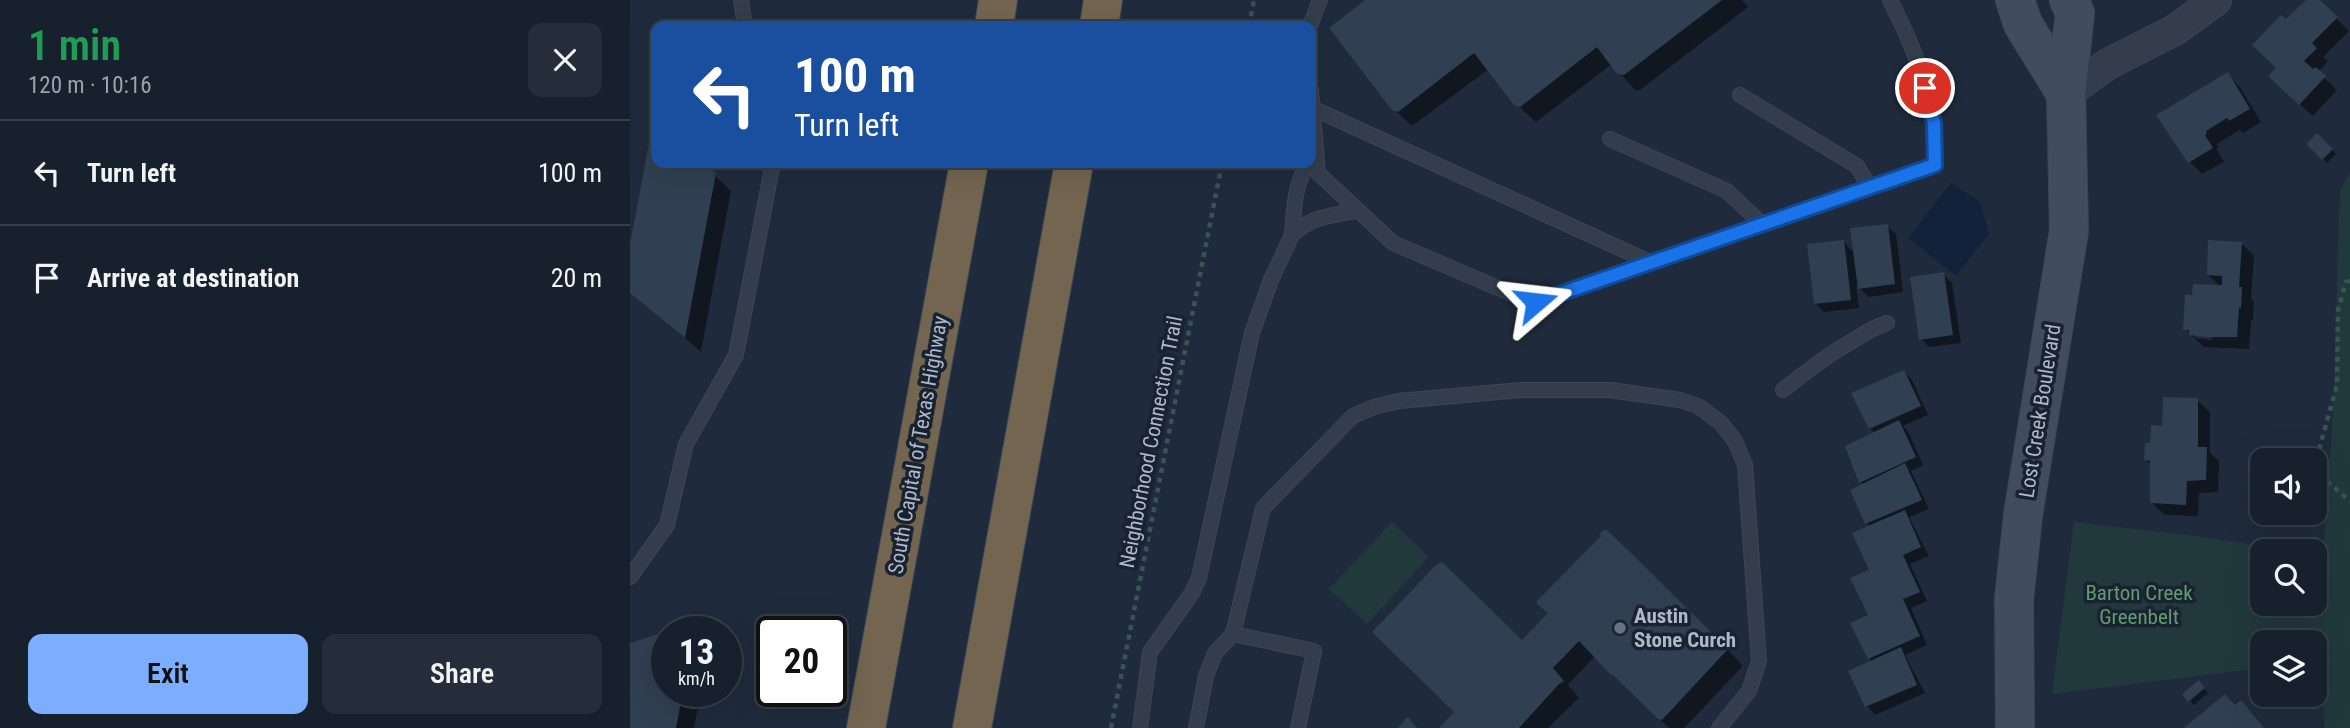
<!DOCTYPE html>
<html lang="en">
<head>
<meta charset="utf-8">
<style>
  :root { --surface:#17202d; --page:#242d39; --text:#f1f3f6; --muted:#9ea3aa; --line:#363e49; --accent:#7cadff }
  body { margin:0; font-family:"Roboto Condensed",sans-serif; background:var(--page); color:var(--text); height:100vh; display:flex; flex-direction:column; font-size:26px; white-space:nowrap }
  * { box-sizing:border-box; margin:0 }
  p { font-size:23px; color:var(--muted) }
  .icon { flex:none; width:38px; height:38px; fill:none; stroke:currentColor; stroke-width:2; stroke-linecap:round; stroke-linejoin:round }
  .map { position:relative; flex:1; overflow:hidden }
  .sheet { display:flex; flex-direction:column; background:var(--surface); width:630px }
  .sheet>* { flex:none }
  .top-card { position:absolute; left:21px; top:21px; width:665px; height:147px; border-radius:14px; box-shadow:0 7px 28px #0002,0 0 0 2px var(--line); background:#1a4fa0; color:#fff; overflow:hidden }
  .tools { position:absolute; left:1620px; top:448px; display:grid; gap:14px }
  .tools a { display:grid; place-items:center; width:77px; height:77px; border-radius:14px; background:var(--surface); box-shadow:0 7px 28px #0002,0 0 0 2px var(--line); font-size:35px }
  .speed { position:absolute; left:21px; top:616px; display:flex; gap:14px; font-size:35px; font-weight:700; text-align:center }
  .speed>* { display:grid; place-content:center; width:91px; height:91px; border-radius:50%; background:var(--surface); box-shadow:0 7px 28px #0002,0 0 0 2px var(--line); line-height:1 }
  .speed small { font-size:18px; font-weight:400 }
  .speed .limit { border:4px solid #111; border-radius:10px; background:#fff; color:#111 }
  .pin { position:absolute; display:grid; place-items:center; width:60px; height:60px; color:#fff; margin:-30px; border:4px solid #fff; border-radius:50%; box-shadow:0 2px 7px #0007 }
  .me { position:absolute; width:77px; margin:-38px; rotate:73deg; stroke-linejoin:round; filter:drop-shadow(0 0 5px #0008) }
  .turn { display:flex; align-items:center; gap:24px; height:147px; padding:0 28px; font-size:32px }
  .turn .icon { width:91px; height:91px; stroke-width:2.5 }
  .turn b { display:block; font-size:49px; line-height:60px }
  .round { display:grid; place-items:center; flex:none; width:74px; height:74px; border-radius:14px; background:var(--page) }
  .headline { display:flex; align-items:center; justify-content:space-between; height:119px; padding:0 28px }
  h1 { font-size:42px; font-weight:600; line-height:52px; color:#1e9e55 }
  .button { display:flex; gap:14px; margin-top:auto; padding:14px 28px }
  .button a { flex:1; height:80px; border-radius:14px; background:var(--accent); color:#111; font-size:28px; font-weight:600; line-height:80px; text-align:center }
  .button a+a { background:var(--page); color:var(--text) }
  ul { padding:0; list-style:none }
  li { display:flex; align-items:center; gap:21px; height:105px; padding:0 28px; border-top:2px solid var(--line) }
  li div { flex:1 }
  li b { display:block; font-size:26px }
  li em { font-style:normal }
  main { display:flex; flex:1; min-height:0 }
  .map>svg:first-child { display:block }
  .green { fill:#21393d }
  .water { fill:#12223a }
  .shadow { fill:#0007; fill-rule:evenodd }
  .building { fill:#313f52 }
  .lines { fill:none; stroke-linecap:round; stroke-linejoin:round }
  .lane-casing { stroke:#3d4655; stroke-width:16 }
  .street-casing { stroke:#3d4655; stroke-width:32 }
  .secondary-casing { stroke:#3d4655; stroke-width:40 }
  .highway-casing { stroke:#3e4857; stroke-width:40 }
  .path { stroke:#3a5355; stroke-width:4.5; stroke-dasharray:5 5; stroke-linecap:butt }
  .lane { stroke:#333d4c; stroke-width:14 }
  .street { stroke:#333d4c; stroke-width:30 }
  .secondary { stroke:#414c5f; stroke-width:38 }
  .highway { stroke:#736550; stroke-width:38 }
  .route-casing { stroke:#114b97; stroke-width:18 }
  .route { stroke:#1a73e8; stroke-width:12 }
  .worship-dot { fill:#6b7280; stroke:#192230; stroke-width:2.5 }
  .labels { text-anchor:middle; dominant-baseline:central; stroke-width:7; stroke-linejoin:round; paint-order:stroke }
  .street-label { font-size:21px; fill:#aeb8c8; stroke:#192230 }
  .park-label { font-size:21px; fill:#639b71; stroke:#192230 }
  .poi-label { font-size:21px; font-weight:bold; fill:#aeb8c8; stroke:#192230; text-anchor:start }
</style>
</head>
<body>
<main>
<section class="sheet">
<div class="headline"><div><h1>1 min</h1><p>120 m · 10:16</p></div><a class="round"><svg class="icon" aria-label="close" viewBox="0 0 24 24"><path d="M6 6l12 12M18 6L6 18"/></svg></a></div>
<ul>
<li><svg class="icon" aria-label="left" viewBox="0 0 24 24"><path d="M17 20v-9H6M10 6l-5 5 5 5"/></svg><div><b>Turn left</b></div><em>100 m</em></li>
<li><svg class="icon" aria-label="arrive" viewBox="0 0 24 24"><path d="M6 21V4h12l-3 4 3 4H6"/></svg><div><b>Arrive at destination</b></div><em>20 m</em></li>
</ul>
<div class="button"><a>Exit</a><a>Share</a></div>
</section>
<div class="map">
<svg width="1720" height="728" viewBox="0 0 1720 728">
  <rect width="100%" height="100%" fill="#1f2b3c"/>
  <!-- green -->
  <path class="green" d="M1720,172V728H1695L1691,661H1685V642H1633V668L1422,694L1444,522L1566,536L1667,551H1633V604H1685V554L1693,555L1703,413L1710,190Z
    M762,522L799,557L737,624L699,589Z"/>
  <!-- water -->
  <path class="water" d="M1321,183L1350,202L1359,234L1326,276L1278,238Z"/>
  <!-- shadow -->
  <path class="shadow" d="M737,0H1112L1118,7L1010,90H1005L982,64L906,122L885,103L859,69L782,126L766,111Z
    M1678,0H1688L1719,31L1693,57L1698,61L1688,72L1707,90L1683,116L1653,89L1648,68L1656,21Z
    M1598,75L1610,87L1631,122L1613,133L1610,130L1587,144L1589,147L1586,148L1594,162L1572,174L1560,162Z
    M24,125L26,127V163H71L101,191L71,352L0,292V253Z
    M1687,135L1706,154L1697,163L1678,144Z
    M1257,226L1266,234L1273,292L1238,297L1226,284L1229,308L1194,312L1185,303L1213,241L1225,254Z
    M1611,243L1624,256L1621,299L1624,301L1623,320H1621L1619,349L1574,347L1555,329L1564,297L1591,287L1578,275ZM1565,334L1583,337L1582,340L1565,338Z
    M1313,274L1322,283L1331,343L1299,347L1291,339Z
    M1274,372L1282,380L1298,415L1273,426L1278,431L1293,465L1281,471L1299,509L1279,517L1299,556L1280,564L1297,601L1281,608L1297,645L1275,655L1295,693L1245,715L1237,706L1243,662L1239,658L1241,527L1237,523L1234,485L1231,482L1245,433L1240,428Z
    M1567,400L1580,412V453L1589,461L1588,492L1569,493L1568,516L1535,515L1522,503L1521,465L1516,460L1522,445L1534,428Z
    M920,614L1096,648L1113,666L1054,728H1039L965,656L938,685L949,698L918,728H811Z
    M66,624L74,632H41Z
    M0,645L37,691H71L64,728H0Z
    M1568,682L1578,693L1564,705L1554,694Z"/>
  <!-- building -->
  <path class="building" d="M735,0H1092L994,75L987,74L967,47L890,107L884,105L844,53L768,112L762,110L699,28Z
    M1676,0H1690L1708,17L1682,43L1687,48L1674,61L1683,69L1686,67L1696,76L1669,105L1638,76L1646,68L1622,45L1651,15L1656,19Z
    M1598,72L1620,109L1599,121L1597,118L1576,131L1577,134L1575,135L1583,148L1558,163L1526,115Z
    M23,122L26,124V163H73L86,173L55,338L0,293V244Z
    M1687,133L1703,149L1692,160L1676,144Z
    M1258,224L1265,284L1228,289L1220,228Z
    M1214,240L1221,300L1184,304L1177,244Z
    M1578,240L1612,242L1609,287H1612L1611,308H1609L1607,337H1574L1559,335V330H1553L1555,294L1562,295L1563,284L1592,285V276L1577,275Z
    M1314,272L1323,335L1289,340L1280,277Z
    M1274,370L1291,406L1239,429L1221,393Z
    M1533,397L1568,398V447H1577L1576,480L1557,481L1556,505L1520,503V461L1514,460L1515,443H1520L1521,425L1532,426Z
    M1269,420L1286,457L1229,483L1215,446Z
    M1275,463L1292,500L1235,524L1220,490Z
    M1275,510L1291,547L1273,555L1290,592L1273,599L1290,636L1238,659L1220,623L1238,615L1220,578L1239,570L1222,533Z
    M973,530H977L1000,552L1098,649L1032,720L1028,719L982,674L981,675L949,641L923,668L934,681L929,684L889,728H809L824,712L742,632L805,566L812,562L892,640L918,613L907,604V601L971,536L969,535Z
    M66,622L64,632H37V691H53L46,728H0V643Z
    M1271,647L1287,685L1235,707L1218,671Z
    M1569,680L1575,688L1558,702L1552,694Z
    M1595,694L1605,705L1611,700L1634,728H1554Z
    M776,718H779L787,728H768Z"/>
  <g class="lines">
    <defs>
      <path id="lane" d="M111,0L115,26
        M680,26L690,0
        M681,89L688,173L763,243L889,297L906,302L1305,165C1305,151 1306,136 1304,122C1297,79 1280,39 1260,0
        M1110,95L1227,166L1240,188
        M682,108L1022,263
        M980,139L1097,191L1133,225
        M678,163C664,185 664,210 662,235C680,217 702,215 726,211
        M1153,390C1172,375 1191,360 1212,347C1228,339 1239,328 1257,323
        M0,577L37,525L56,444L106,355L143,163
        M603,634L684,651L668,728
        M510,728L520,652L562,593L569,578L622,333L641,280L662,235
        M566,728L576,676L585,653L603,634L633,508L723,416L744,407L769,401L891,390H980L1050,400L1068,406L1091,423L1105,441L1115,465L1129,661L1119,691L1089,728"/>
      <path id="street" d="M1436,94L1478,64L1545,30L1586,0"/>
      <path id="secondary" d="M1385,0L1393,24L1436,94
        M1385,728L1384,600L1393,515L1439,231L1436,94L1445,13L1439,0"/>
      <path id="highway" d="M364,26L368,0
        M469,26L473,0
        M236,728L339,163
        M342,728L444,163"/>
    </defs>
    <!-- lane casing -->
    <use href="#lane" class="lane-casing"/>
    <!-- street casing -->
    <use href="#street" class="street-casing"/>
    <!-- secondary casing -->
    <use href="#secondary" class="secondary-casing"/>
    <!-- highway casing -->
    <use href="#highway" class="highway-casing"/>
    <!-- path -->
    <path class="path" d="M619,26L624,0
      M1720,281L1716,282L1708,310L1707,385L1687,457L1692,477L1720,501
      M481,728L592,163"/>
    <!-- lane -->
    <use href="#lane" class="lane"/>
    <!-- street -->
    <use href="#street" class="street"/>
    <!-- secondary -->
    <use href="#secondary" class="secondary"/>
    <!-- highway -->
    <use href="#highway" class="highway"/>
  </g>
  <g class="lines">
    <defs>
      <path id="route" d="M906,302L1305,165L1304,123L1295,88"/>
    </defs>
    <!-- route casing -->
    <use href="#route" class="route-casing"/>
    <!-- route -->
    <use href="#route" class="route"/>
  </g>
  <!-- markers -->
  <circle class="worship-dot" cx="990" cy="628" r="7"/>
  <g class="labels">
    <!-- street labels -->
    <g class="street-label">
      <text transform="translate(1410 411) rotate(-81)">Lost Creek Boulevard</text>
      <text transform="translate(521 442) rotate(-79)">Neighborhood Connection Trail</text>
      <text transform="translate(288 445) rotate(-80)">South Capital of Texas Highway</text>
    </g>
    <!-- park labels -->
    <g class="park-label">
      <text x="1509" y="593">Barton Creek<tspan x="1509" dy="24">Greenbelt</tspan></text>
    </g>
    <!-- poi labels -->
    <g class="poi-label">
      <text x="1004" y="616">Austin<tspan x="1004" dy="24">Stone Curch</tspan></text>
    </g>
  </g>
</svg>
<div class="tools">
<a><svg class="icon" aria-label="sound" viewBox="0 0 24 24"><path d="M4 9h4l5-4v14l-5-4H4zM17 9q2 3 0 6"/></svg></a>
<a><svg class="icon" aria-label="search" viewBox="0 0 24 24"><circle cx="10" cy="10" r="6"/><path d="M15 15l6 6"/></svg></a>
<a><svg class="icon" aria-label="layers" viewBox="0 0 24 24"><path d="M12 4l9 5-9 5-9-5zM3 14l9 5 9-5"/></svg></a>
</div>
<div class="speed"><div>13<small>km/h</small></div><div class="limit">20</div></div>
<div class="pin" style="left:1295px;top:88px;background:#d93025"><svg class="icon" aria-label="arrive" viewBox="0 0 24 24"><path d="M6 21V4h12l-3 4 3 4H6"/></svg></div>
<svg class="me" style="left:906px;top:302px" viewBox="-20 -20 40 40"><path d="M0-17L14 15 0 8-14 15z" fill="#1a73e8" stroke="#fff" stroke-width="4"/></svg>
<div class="top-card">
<div class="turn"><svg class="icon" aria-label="left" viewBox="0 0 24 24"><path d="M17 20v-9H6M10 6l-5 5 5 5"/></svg><div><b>100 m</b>Turn left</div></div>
</div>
</div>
</main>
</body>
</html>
